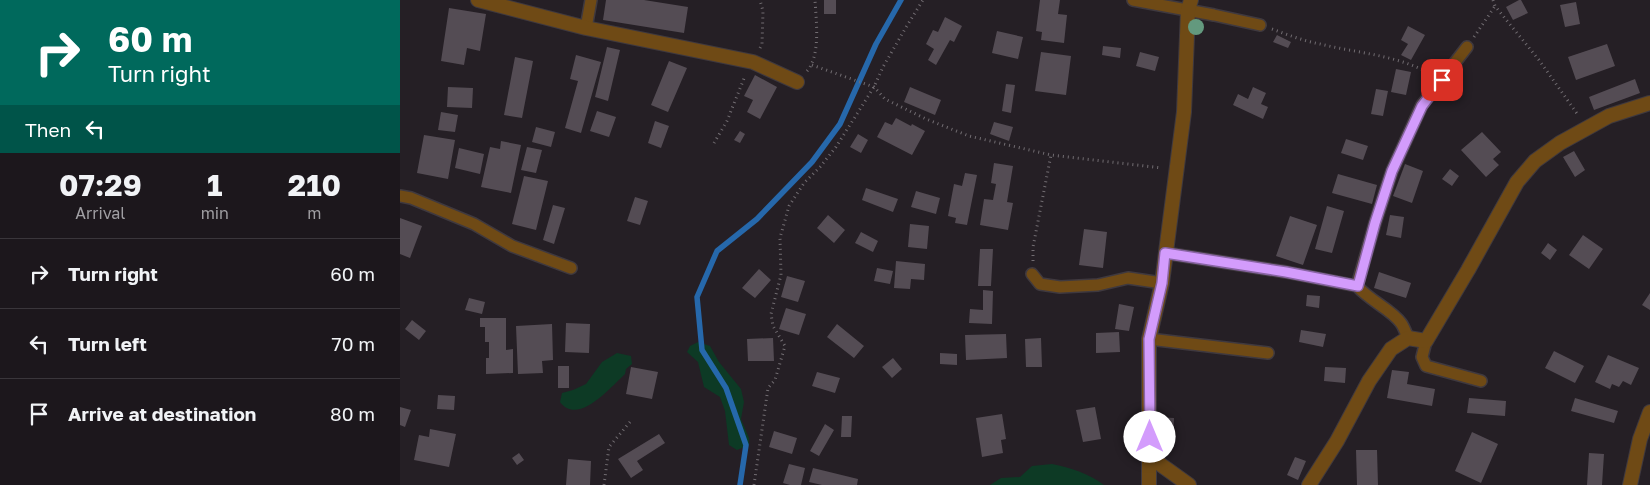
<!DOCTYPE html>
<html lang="en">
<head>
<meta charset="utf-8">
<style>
  :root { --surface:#1c171c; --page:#252025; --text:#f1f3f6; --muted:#a09fa3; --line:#3a363b }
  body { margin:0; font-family:"Golos Text",sans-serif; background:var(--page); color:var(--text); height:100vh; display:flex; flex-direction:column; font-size:19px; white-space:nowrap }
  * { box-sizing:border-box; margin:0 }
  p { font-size:16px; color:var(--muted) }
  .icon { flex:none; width:28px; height:28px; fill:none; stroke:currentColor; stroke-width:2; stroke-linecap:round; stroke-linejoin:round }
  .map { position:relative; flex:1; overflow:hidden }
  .side { display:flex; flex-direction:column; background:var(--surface); width:400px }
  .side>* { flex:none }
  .guide { background:#00695c; color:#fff; overflow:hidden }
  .pin { position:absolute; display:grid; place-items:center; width:42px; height:42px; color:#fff; margin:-21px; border-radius:10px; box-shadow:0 2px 8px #0006 }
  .me { position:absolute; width:55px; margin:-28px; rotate:0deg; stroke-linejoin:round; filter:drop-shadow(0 0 4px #0008) }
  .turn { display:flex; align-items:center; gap:18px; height:105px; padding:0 25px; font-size:22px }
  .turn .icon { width:65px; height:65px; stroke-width:2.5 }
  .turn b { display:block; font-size:35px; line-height:42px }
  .then { display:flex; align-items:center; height:48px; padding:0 25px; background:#0003; gap:10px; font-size:19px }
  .eta { display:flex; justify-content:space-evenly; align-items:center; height:85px; text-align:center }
  .eta b { font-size:30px; font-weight:700; line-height:35px }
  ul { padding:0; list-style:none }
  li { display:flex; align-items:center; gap:15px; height:70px; padding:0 25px; border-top:1px solid var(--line) }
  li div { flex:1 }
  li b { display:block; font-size:19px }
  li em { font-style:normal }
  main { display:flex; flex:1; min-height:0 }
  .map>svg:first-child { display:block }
  .green { fill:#0d3a25 }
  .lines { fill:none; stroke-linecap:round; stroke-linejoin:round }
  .stream { stroke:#2668ab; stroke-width:5.5 }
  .building { fill:#544c54 }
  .service-casing { stroke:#3f393f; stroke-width:14 }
  .minor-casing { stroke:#3f393f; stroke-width:16 }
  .path { stroke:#726d72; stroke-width:3; stroke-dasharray:1 4; stroke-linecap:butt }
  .service { stroke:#6f4a15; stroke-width:11 }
  .minor { stroke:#6f4a15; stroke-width:14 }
  .tree { fill:#63997e }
  .route-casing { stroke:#8965a4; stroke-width:12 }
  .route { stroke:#d39cfc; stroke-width:9 }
</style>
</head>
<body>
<main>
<section class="side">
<div class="guide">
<div class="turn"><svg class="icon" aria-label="right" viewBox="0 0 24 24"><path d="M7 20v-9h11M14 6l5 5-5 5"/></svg><div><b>60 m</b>Turn right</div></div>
<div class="then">Then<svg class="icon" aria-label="left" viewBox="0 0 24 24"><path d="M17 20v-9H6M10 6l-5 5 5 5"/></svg></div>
</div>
<div class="eta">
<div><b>07:29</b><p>Arrival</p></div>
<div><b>1</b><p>min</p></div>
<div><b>210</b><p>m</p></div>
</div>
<ul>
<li><svg class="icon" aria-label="right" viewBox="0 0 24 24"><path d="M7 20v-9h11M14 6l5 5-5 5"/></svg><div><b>Turn right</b></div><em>60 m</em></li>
<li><svg class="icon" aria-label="left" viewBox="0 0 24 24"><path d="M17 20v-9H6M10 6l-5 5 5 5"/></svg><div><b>Turn left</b></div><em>70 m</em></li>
<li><svg class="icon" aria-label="arrive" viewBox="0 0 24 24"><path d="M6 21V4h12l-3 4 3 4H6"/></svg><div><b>Arrive at destination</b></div><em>80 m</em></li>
</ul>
</section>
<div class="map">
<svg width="1250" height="485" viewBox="0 0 1250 485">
  <rect width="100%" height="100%" fill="#251f25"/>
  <!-- green -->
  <path class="green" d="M298,342L310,346L319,362L341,389L344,402L341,419L349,438V445L337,450L329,445L325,411L320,397L304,387L298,362L287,352L290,346Z
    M217,353L231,356L232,364L226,369L225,374C210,388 178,426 160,402L162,393L173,390L186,384L202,362Z
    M652,464C671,468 688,473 704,485H590L601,478L620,477L632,466Z"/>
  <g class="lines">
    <!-- stream -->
    <path class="stream" d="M340,485L346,445L326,388L302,350L297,297L317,251L357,219L412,162L440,124L476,44L501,0"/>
  </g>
  <!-- building -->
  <path class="building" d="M206,0H244L288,7L284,33L203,20Z
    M424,0H436V14H424Z
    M640,0H660L658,14L667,15L664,43L641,40L642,32L636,31Z
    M1119,0H1121L1128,13L1113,20L1106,7Z
    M1176,2L1180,24L1165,27L1160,5Z
    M49,8L86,14L80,51L67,48L64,65L41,61Z
    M545,17L562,26L554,42L550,40L536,65L528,60L534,49L526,44L533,30L538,32Z
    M1008,26L1025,35L1011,60L1001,55L1008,44L1001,40Z
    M597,31L623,37L618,59L592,53Z
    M877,35L891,42L888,48L873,42Z
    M1207,44L1215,66L1176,80L1168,57Z
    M703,46L721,48L720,58L702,55Z
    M207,47L220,50L208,101L195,97Z
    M641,52L671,56L666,95L635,91Z
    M740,52L759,57L755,71L736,66Z
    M176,55L201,62L181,133L165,128L178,81L170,79Z
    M115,57L133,61L122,118L104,115Z
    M269,61L287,68L268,112L251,105Z
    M996,69L1011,72L1006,95L991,92Z
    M355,75L377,87L360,119L347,112L353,100L344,96Z
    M1235,79L1240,93L1194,110L1189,97Z
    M606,84L615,85L611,113L602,111Z
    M48,87L73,88L72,108L47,107Z
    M510,87L541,100L535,115L504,102Z
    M853,87L866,93L861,104L868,107L863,119L833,105L838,94L848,99Z
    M976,89L988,91L983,116L971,114Z
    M197,111L216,117L209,137L190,131Z
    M41,112L58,115L55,132L38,130Z
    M496,118L511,126L512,124L525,131L512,155L477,137L485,122L492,125Z
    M255,121L269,126L261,148L248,143Z
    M594,122L613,127L609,141L590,134Z
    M136,127L155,132L151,147L132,142Z
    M340,131L345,134L340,143L334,140Z
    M1082,132L1101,152L1093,159L1099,165L1086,177L1061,150Z
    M458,134L468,140L461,153L450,147Z
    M24,135L55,140L48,179L17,173Z
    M946,139L968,146L963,160L941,153Z
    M101,141L121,145L111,193L81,187L90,147L100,149Z
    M127,147L142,150L136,173L121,170Z
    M59,148L84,154L80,174L55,168Z
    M1174,151L1185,170L1175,177L1163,157Z
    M594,163L613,166L607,202L613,203L608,230L580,225L584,199L593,200L596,184L591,183Z
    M1005,164L1023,171L1012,203L993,196Z
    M1050,169L1059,176L1052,186L1042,179Z
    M565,173L577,175L567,225L555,223L556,218L548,216L554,184L562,186Z
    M938,174L977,185L972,204L932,193Z
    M124,176L148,181L136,230L112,224Z
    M466,188L498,199L493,212L462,200Z
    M516,191L540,198L536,214L511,207Z
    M235,197L248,201L240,225L227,221Z
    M153,205L165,208L154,244L143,240Z
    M927,206L944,211L932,253L915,249Z
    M428,215L445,230L434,243L417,228Z
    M990,215L1004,217L1001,238L986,235Z
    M890,216L917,225L903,265L876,256Z
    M0,218L22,226L10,258L0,254Z
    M510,224L529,226L527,249L508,247Z
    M684,229L707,232L703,268L679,265Z
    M461,232L478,241L473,252L455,243Z
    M1183,235L1203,249L1189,269L1169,255Z
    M1148,243L1157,250L1150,260L1141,253Z
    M580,249H593L591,286H578Z
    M496,261L525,264L524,280L511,279L510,289L494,288Z
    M477,268L493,271L490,284L474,281Z
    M359,269L371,280L355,298L342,288Z
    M979,272L1011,283L1006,298L974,288Z
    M387,276L405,281L398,302L381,297Z
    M583,290L593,291L592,324L569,323L570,309L583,310Z
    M1250,293V310L1242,305Z
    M907,295L920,296L919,308L906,306Z
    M69,298L85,302L82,314L65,310Z
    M719,304L734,307L729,331L715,329Z
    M386,308L406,314L399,335L379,329Z
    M80,318H106V350L113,349V373L86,374V358H89V342H85V327H80Z
    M12,320L26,331L19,340L5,329Z
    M166,323L190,324L189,353L165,352Z
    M152,324L153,360L142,361L143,373L118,374L116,326Z
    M437,324L464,346L454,358L427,337Z
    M901,330L926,334L923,347L899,342Z
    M719,332L720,352L696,353V333Z
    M606,334L607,358L566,360L565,335Z
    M373,338L374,361H348L347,339Z
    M641,338L642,367H626L625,339Z
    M1154,351L1184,366L1175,383L1145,368Z
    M540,353L557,354V365L540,364Z
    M1208,355L1239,368L1231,385L1223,381L1219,387L1212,384L1210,389L1195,382Z
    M493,358L502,369L492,378L482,367Z
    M158,366H169V388H158Z
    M231,367L258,372L252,399L226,394Z
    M925,367L946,368L945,383L924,381Z
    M992,370L1009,372L1007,384L1035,389L1032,406L987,398Z
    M417,372L440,378L435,393L412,386Z
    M38,395L55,396L54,410L37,409Z
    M1069,398L1106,401L1105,416L1067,413Z
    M1175,398L1218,411L1214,423L1171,411Z
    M0,407L11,410L5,427L0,425Z
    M695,407L701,439L683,442L676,410Z
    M602,414L606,439L601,440L603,453L582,457L576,418Z
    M442,416H452L451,437H441Z
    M756,417L774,418L773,444H754Z
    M425,424L434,430L419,456L410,451Z
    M30,429L56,434L49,467L14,460L19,435L29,437Z
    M374,431L397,438L392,454L369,447Z
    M1072,432L1098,444L1081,483L1055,471Z
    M259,434L265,443L237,461L243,470L231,478L218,459Z
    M956,450H977L978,485H957Z
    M119,453L124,460L117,465L112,458Z
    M1189,453L1204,454L1202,485H1187Z
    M895,457L906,461L898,480L887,475Z
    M168,459L191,461L190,485H166Z
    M389,464L405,468L401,485H390L383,483Z
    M413,468L458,479L457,485H422L409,482Z"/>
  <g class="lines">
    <defs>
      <path id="service" d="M733,0L814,15L860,25
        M186,28L191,0
        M0,196L11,198L74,224L112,246L171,268
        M765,253L886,272L957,286C970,301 991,309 1001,323C1004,327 1006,333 1008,338
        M632,274L640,284L660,287L698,285L728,278L762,283
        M957,286L975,223L992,171L1022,105L1067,47
        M749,339L868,353
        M1026,341L1022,357L1026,366L1081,381"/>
      <path id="minor" d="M78,0L186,28L353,62L397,82
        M750,457L789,485
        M749,485V339L762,283L784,112L788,10L791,0
        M909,485L937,441L969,381L991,349L1008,338L1026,341L1068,270L1117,182L1135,161L1160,143L1209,116L1250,103
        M1230,485L1240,439L1250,412"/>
    </defs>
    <!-- service casing -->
    <use href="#service" class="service-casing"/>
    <!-- minor casing -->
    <use href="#minor" class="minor-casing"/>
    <!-- path -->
    <path class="path" d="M1093,0L1095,6L1139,60L1178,115
      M872,29C888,35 904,41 920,44C957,53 996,55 1029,73
      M1074,37L1095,6
      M360,48L362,44L363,11L360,0
      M412,65L474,87L485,99L526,119L569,136L651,155L762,168
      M407,71C421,55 416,20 415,0
      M314,143L327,121L345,76
      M633,261V247L651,155
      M204,485L209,447L230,422
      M354,485L368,388L375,380L385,346L373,326L371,314L381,275L380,238L389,206L404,183L420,167L436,147L474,87L483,67L505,29L523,0"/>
    <!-- service -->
    <use href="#service" class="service"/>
    <!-- minor -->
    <use href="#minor" class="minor"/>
  </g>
  <!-- trees -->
  <circle class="tree" cx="796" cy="27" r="8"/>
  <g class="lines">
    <defs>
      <path id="route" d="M750,437L749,339L762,283L765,253L886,272L958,286L975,223L992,171L1022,106L1042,80"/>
    </defs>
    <!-- route casing -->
    <use href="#route" class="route-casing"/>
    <!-- route -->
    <use href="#route" class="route"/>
  </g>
</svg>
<div class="pin" style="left:1042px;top:80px;background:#d93025"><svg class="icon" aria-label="arrive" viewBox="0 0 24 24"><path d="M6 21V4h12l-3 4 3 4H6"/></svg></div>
<svg class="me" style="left:750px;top:437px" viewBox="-20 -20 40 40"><circle r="19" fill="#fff"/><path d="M0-13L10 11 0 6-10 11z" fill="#d39cfc"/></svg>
</div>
</main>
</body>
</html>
